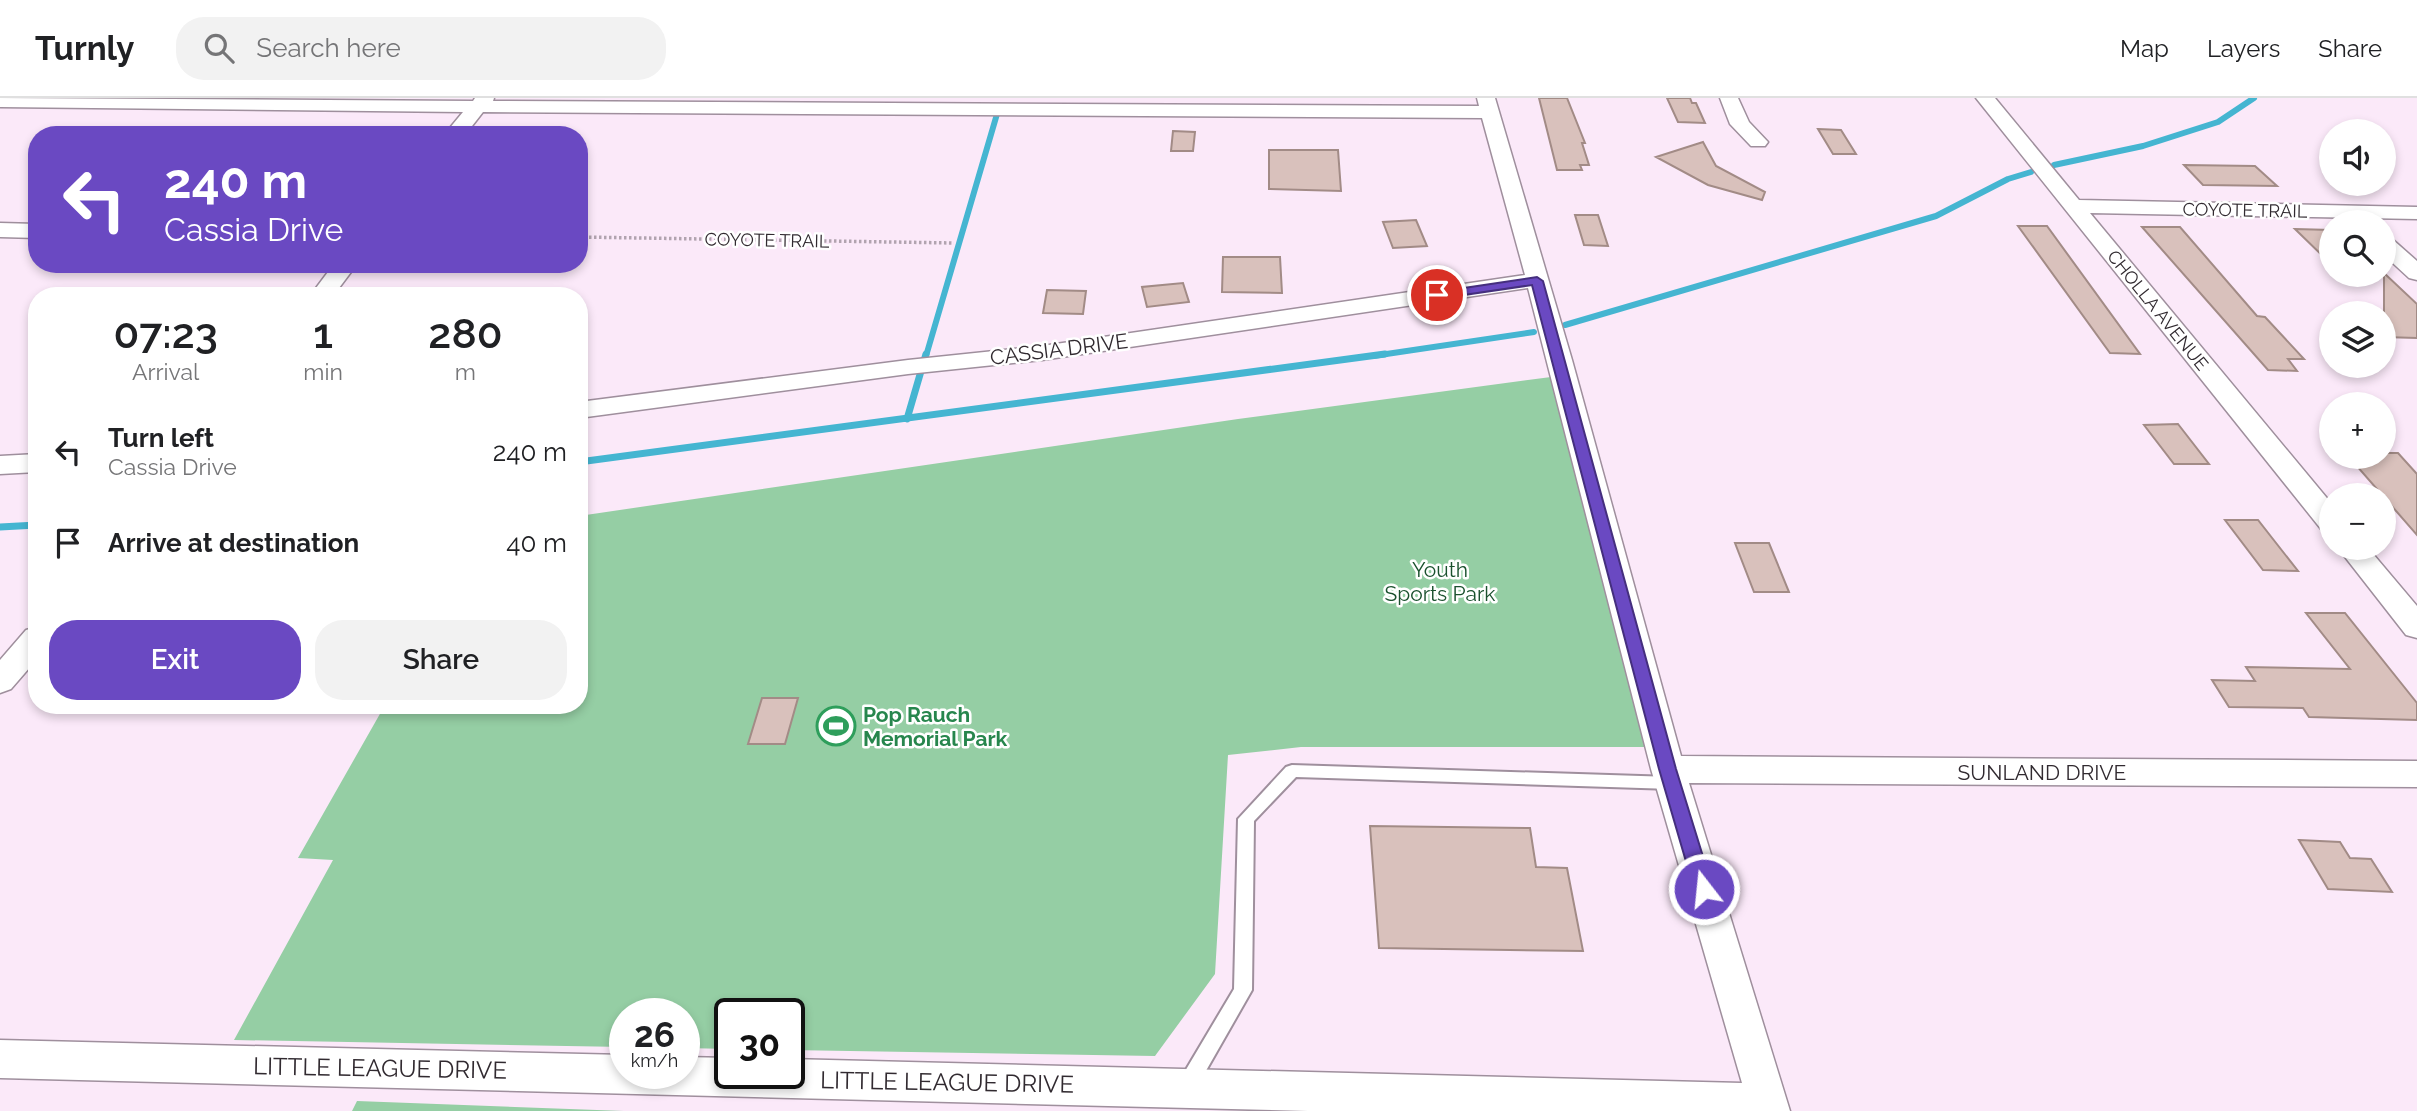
<!DOCTYPE html>
<html lang="en">
<head>
<meta charset="utf-8">
<style>
  :root { --surface:#fff; --page:#f2f2f2; --text:#202124; --muted:#757577; --line:#e0e0e0; --accent:#6a49c2 }
  body { margin:0; font-family:Raleway,sans-serif; background:var(--page); color:var(--text); height:100vh; display:flex; flex-direction:column; font-size:26px; white-space:nowrap }
  * { box-sizing:border-box; margin:0 }
  p { font-size:23px; color:var(--muted) }
  .icon { flex:none; width:38px; height:38px; fill:none; stroke:currentColor; stroke-width:2; stroke-linecap:round; stroke-linejoin:round }
  .map { position:relative; flex:1; overflow:hidden }
  .sheet { position:absolute; left:28px; top:189px; width:560px; height:427px; display:flex; flex-direction:column; background:var(--surface); border-radius:28px; box-shadow:0 4px 10px #0003 }
  .sheet>* { flex:none }
  .top-card { position:absolute; left:28px; top:28px; width:560px; height:147px; border-radius:28px; box-shadow:0 4px 10px #0003; background:#6a49c2; color:#fff; overflow:hidden }
  .buttons { position:absolute; left:2319px; top:21px; display:grid; gap:14px }
  .buttons a { display:grid; place-items:center; width:77px; height:77px; border-radius:50%; background:var(--surface); box-shadow:0 4px 10px #0003; font-size:35px }
  .speed { position:absolute; left:609px; top:900px; display:flex; gap:14px; font-size:35px; font-weight:700; text-align:center }
  .speed>* { display:grid; place-content:center; width:91px; height:91px; border-radius:50%; background:var(--surface); box-shadow:0 4px 10px #0003; line-height:1 }
  .speed small { font-size:18px; font-weight:400 }
  .speed .limit { border:4px solid #111; border-radius:10px; background:#fff; color:#111 }
  .pin { position:absolute; display:grid; place-items:center; width:60px; height:60px; color:#fff; margin:-30px; border:4px solid #fff; border-radius:50%; box-shadow:0 2px 7px #0007 }
  .me { position:absolute; width:77px; margin:-38px; rotate:344deg; stroke-linejoin:round; filter:drop-shadow(0 0 5px #0008) }
  .turn { display:flex; align-items:center; gap:24px; height:147px; padding:0 21px; font-size:32px }
  .turn .icon { width:91px; height:91px; stroke-width:2.5 }
  .turn b { display:block; font-size:49px; line-height:60px }
  .eta { display:flex; justify-content:space-evenly; align-items:center; height:119px; text-align:center }
  .eta b { font-size:42px; font-weight:600; line-height:49px }
  .cta { display:flex; gap:14px; margin-top:auto; padding:14px 21px }
  .cta a { flex:1; height:80px; border-radius:28px; background:var(--accent); color:#fff; font-size:28px; font-weight:600; line-height:80px; text-align:center }
  .cta a+a { background:var(--page); color:var(--text) }
  ul { padding:0; list-style:none }
  li { display:flex; align-items:center; gap:21px; height:91px; padding:0 21px }
  li div { flex:1 }
  li b { display:block; font-size:26px }
  li em { font-style:normal }
  header { display:flex; align-items:center; gap:42px; box-sizing:border-box; height:98px; padding:0 35px; background:var(--surface); border-bottom:2px solid var(--line) }
  header strong { font-size:33px }
  nav { display:flex; gap:38px; margin-inline-start:auto; font-size:24px }
  .search { width:490px; height:63px; background:var(--page); display:flex; align-items:center; gap:18px; box-sizing:border-box; padding:0 24px; border-radius:28px; color:var(--muted); font-size:26px }
  .map>svg:first-child { display:block }
  .green { fill:#95cea4 }
  .lines { fill:none; stroke-linecap:round; stroke-linejoin:round }
  .stream-far1 { stroke:#45b5d1; stroke-width:6 }
  .stream { stroke:#45b5d1; stroke-width:7 }
  .building { fill:#d9c1bc; stroke:#a28b86; stroke-width:2 }
  .lane-casing { stroke:#9f8f9d; stroke-width:4 }
  .street-casing { stroke:#9f8f9d; stroke-width:3 }
  .path { stroke:#b1a3af; stroke-width:3.5; stroke-dasharray:2.5 2.5; stroke-linecap:butt }
  .lane { fill:#fff; fill-rule:evenodd }
  .street { fill:#fff; fill-rule:evenodd }
  .route { fill:#6a49c2; stroke:#452f7e; stroke-width:2 }
  .labels { text-anchor:middle; dominant-baseline:central; stroke-width:5; stroke-linejoin:round; paint-order:stroke }
  .far-street-label { font-size:18px; fill:#312a30; stroke:#fff }
  .street-label { font-size:21px; fill:#312a30; stroke:#fff }
  .park-label { font-size:21px; fill:#1a512e; stroke:#fff }
  .leisure-label { font-size:21px; font-weight:bold; fill:#27864d; stroke:#fff; text-anchor:start }
  .near-street-label { font-size:24px; fill:#312a30; stroke:#fff }
</style>
</head>
<body>
<header>
<strong>Turnly</strong>
<div class="search"><svg class="icon" aria-label="search" viewBox="0 0 24 24"><circle cx="10" cy="10" r="6"/><path d="M15 15l6 6"/></svg>Search here</div>
<nav><a>Map</a><a>Layers</a><a>Share</a></nav>
</header>
<div class="map">
<svg width="2417" height="1013" viewBox="0 0 2417 1013">
  <rect width="100%" height="100%" fill="#fbe9f9"/>
  <!-- green -->
  <path class="green" d="M1551,279L1652,649H1301L1228,657L1215,876L1155,958L789,952V915H730V951L684,950V915H625V949L234,942L333,762L298,760L385,607H579V418L1238,321Z
    M357,1003L624,1013H352Z"/>
  <g class="lines">
    <!-- stream-far1 -->
    <path class="stream-far1" d="M2054,67L2143,48L2218,24L2254,0
      M1565,227L1936,118L2008,81L2031,74
      M926,258L997,16
      M1373,258L1534,234"/>
    <!-- stream -->
    <path class="stream" d="M907,321L926,256
      M579,364L1385,256
      M0,429L37,427"/>
  </g>
  <!-- building -->
  <path class="building" d="M1539,0H1567L1585,45H1582L1589,67H1580L1582,72H1557Z
    M1667,0H1690L1692,5H1696L1705,25L1678,24Z
    M1818,31L1841,32L1856,56H1833Z
    M1173,33L1195,34L1193,53H1171Z
    M1703,44L1716,68L1765,94L1762,102L1708,87L1656,59Z
    M1269,52H1338L1341,93L1269,91Z
    M2184,67L2255,68L2277,88L2203,87Z
    M1575,117H1598L1608,148L1584,147Z
    M1416,122L1427,148L1393,150L1383,124Z
    M2018,128H2047L2140,256L2110,255Z
    M2142,129H2180L2257,218L2265,219L2304,261H2288L2297,273L2268,272Z
    M2295,131L2331,132V166Z
    M1223,159H1280L1282,195L1222,194Z
    M2384,175L2417,206V240L2384,239Z
    M1183,185L1189,204L1147,209L1142,189Z
    M1047,192L1086,193L1083,216L1043,215Z
    M2178,326L2209,366H2174L2144,327Z
    M2384,355H2398L2417,376V437L2349,359H2384Z
    M2225,422H2258L2298,473L2263,472Z
    M1735,445H1769L1789,494H1754Z
    M2306,515H2345L2417,605V622L2309,619L2303,610L2229,609L2212,582L2255,583L2246,569L2350,571Z
    M762,600H798L785,646H748Z
    M1370,728L1530,730L1536,769L1567,770L1583,853L1379,850Z
    M2299,742L2340,744L2350,760L2371,761L2392,794L2328,791Z"/>
  <g class="lines">
    <defs>
      <path id="lane" d="M1292,667L1672,679L1678,680L1680,685L1678,690L1672,691L1296,679L1254,723L1252,892L1195,992L1188,995L1181,992L1179,986L1181,980L1234,891L1238,721L1286,669Z"/>
      <path id="street" d="M0,0L473,3L475,0H494L493,3L1479,8L1477,0H1495L1572,262L1681,658L2417,663V689L1689,685L1790,1013H1308L0,980V942L625,957V975H684V959L730,960V975H789V961L1742,985L1651,671L1528,190L1042,262L908,276L579,320V304L908,262L1042,248L1525,177L1482,20L483,14L465,37H444L463,14L0,9Z
        M1720,0H1738L1749,24L1768,44L1765,48H1751L1730,26Z
        M1976,0H1995L2079,102L2417,109V121L2090,115L2331,405V433L2321,431Z
        M0,125L37,126V140L0,139Z
        M2384,139L2392,141L2417,163V182L2409,180L2384,157Z
        M334,166H357L333,198H310Z
        M37,356V374L0,376V358Z
        M2338,450H2368L2417,508V540L2406,537Z
        M37,529V561L11,591L0,595V562L26,532Z"/>
    </defs>
    <!-- lane casing -->
    <use href="#lane" class="lane-casing"/>
    <!-- street casing -->
    <use href="#street" class="street-casing"/>
    <!-- path -->
    <path class="path" d="M579,139L954,145"/>
    <!-- lane -->
    <use href="#lane" class="lane"/>
    <!-- street -->
    <use href="#street" class="street"/>
  </g>
  <!-- route -->
  <path class="route" d="M1537,179L1543,183L1676,671L1713,791L1711,797L1704,800L1697,797L1694,791L1659,671L1532,187L1437,201L1431,197L1437,194Z"/>
  <!-- icons -->
  <defs>
    <symbol id="stadium-ring" viewBox="-11 -11 22 22"><circle r="9.5" fill="#fff" stroke="#2e9e5b" stroke-width="1.5"/><path d="M0-5a6.5 5 0 1 0 0 10a6.5 5 0 1 0 0-10ZM-3.5-1.8h7v3.6h-7Z" fill="#2e9e5b"/></symbol>
  </defs>
  <g fill-rule="evenodd">
    <use href="#stadium-ring" x="814" y="606" width="44" height="44"/>
  </g>
  <g class="labels">
    <!-- far-street labels -->
    <g class="far-street-label">
      <text transform="translate(2245 112) rotate(1)">COYOTE TRAIL</text>
      <text transform="translate(767 142) rotate(1)">COYOTE TRAIL</text>
      <text transform="translate(2158 212) rotate(51)">CHOLLA AVENUE</text>
    </g>
    <!-- street labels -->
    <g class="street-label">
      <text transform="translate(1059 251) rotate(-7)">CASSIA DRIVE</text>
      <text x="2042" y="674">SUNLAND DRIVE</text>
    </g>
    <!-- park labels -->
    <g class="park-label">
      <text x="1440" y="471">Youth<tspan x="1440" dy="24">Sports Park</tspan></text>
    </g>
    <!-- leisure labels -->
    <g class="leisure-label">
      <text x="863" y="616">Pop Rauch<tspan x="863" dy="24">Memorial Park</tspan></text>
    </g>
    <!-- near-street labels -->
    <g class="near-street-label">
      <text transform="translate(380 970) rotate(1)">LITTLE LEAGUE DRIVE</text>
      <text transform="translate(947 984) rotate(1)">LITTLE LEAGUE DRIVE</text>
    </g>
  </g>
</svg>
<div class="buttons">
<a><svg class="icon" aria-label="sound" viewBox="0 0 24 24"><path d="M4 9h4l5-4v14l-5-4H4zM17 9q2 3 0 6"/></svg></a>
<a><svg class="icon" aria-label="search" viewBox="0 0 24 24"><circle cx="10" cy="10" r="6"/><path d="M15 15l6 6"/></svg></a>
<a><svg class="icon" aria-label="layers" viewBox="0 0 24 24"><path d="M12 4l9 5-9 5-9-5zM3 14l9 5 9-5"/></svg></a>
<a>+</a>
<a>−</a>
</div>
<div class="speed"><div>26<small>km/h</small></div><div class="limit">30</div></div>
<div class="pin" style="left:1437px;top:197px;background:#d93025"><svg class="icon" aria-label="arrive" viewBox="0 0 24 24"><path d="M6 21V4h12l-3 4 3 4H6"/></svg></div>
<svg class="me" style="left:1704px;top:791px" viewBox="-20 -20 40 40"><circle r="17" fill="#6a49c2" stroke="#fff" stroke-width="3"/><path d="M0-11L8 9 0 5-8 9z" fill="#fff"/></svg>
<div class="top-card">
<div class="turn"><svg class="icon" aria-label="left" viewBox="0 0 24 24"><path d="M17 20v-9H6M10 6l-5 5 5 5"/></svg><div><b>240 m</b>Cassia Drive</div></div>
</div>
<section class="sheet">
<div class="eta">
<div><b>07:23</b><p>Arrival</p></div>
<div><b>1</b><p>min</p></div>
<div><b>280</b><p>m</p></div>
</div>
<ul>
<li><svg class="icon" aria-label="left" viewBox="0 0 24 24"><path d="M17 20v-9H6M10 6l-5 5 5 5"/></svg><div><b>Turn left</b><p>Cassia Drive</p></div><em>240 m</em></li>
<li><svg class="icon" aria-label="arrive" viewBox="0 0 24 24"><path d="M6 21V4h12l-3 4 3 4H6"/></svg><div><b>Arrive at destination</b></div><em>40 m</em></li>
</ul>
<div class="cta"><a>Exit</a><a>Share</a></div>
</section>
</div>
</body>
</html>
